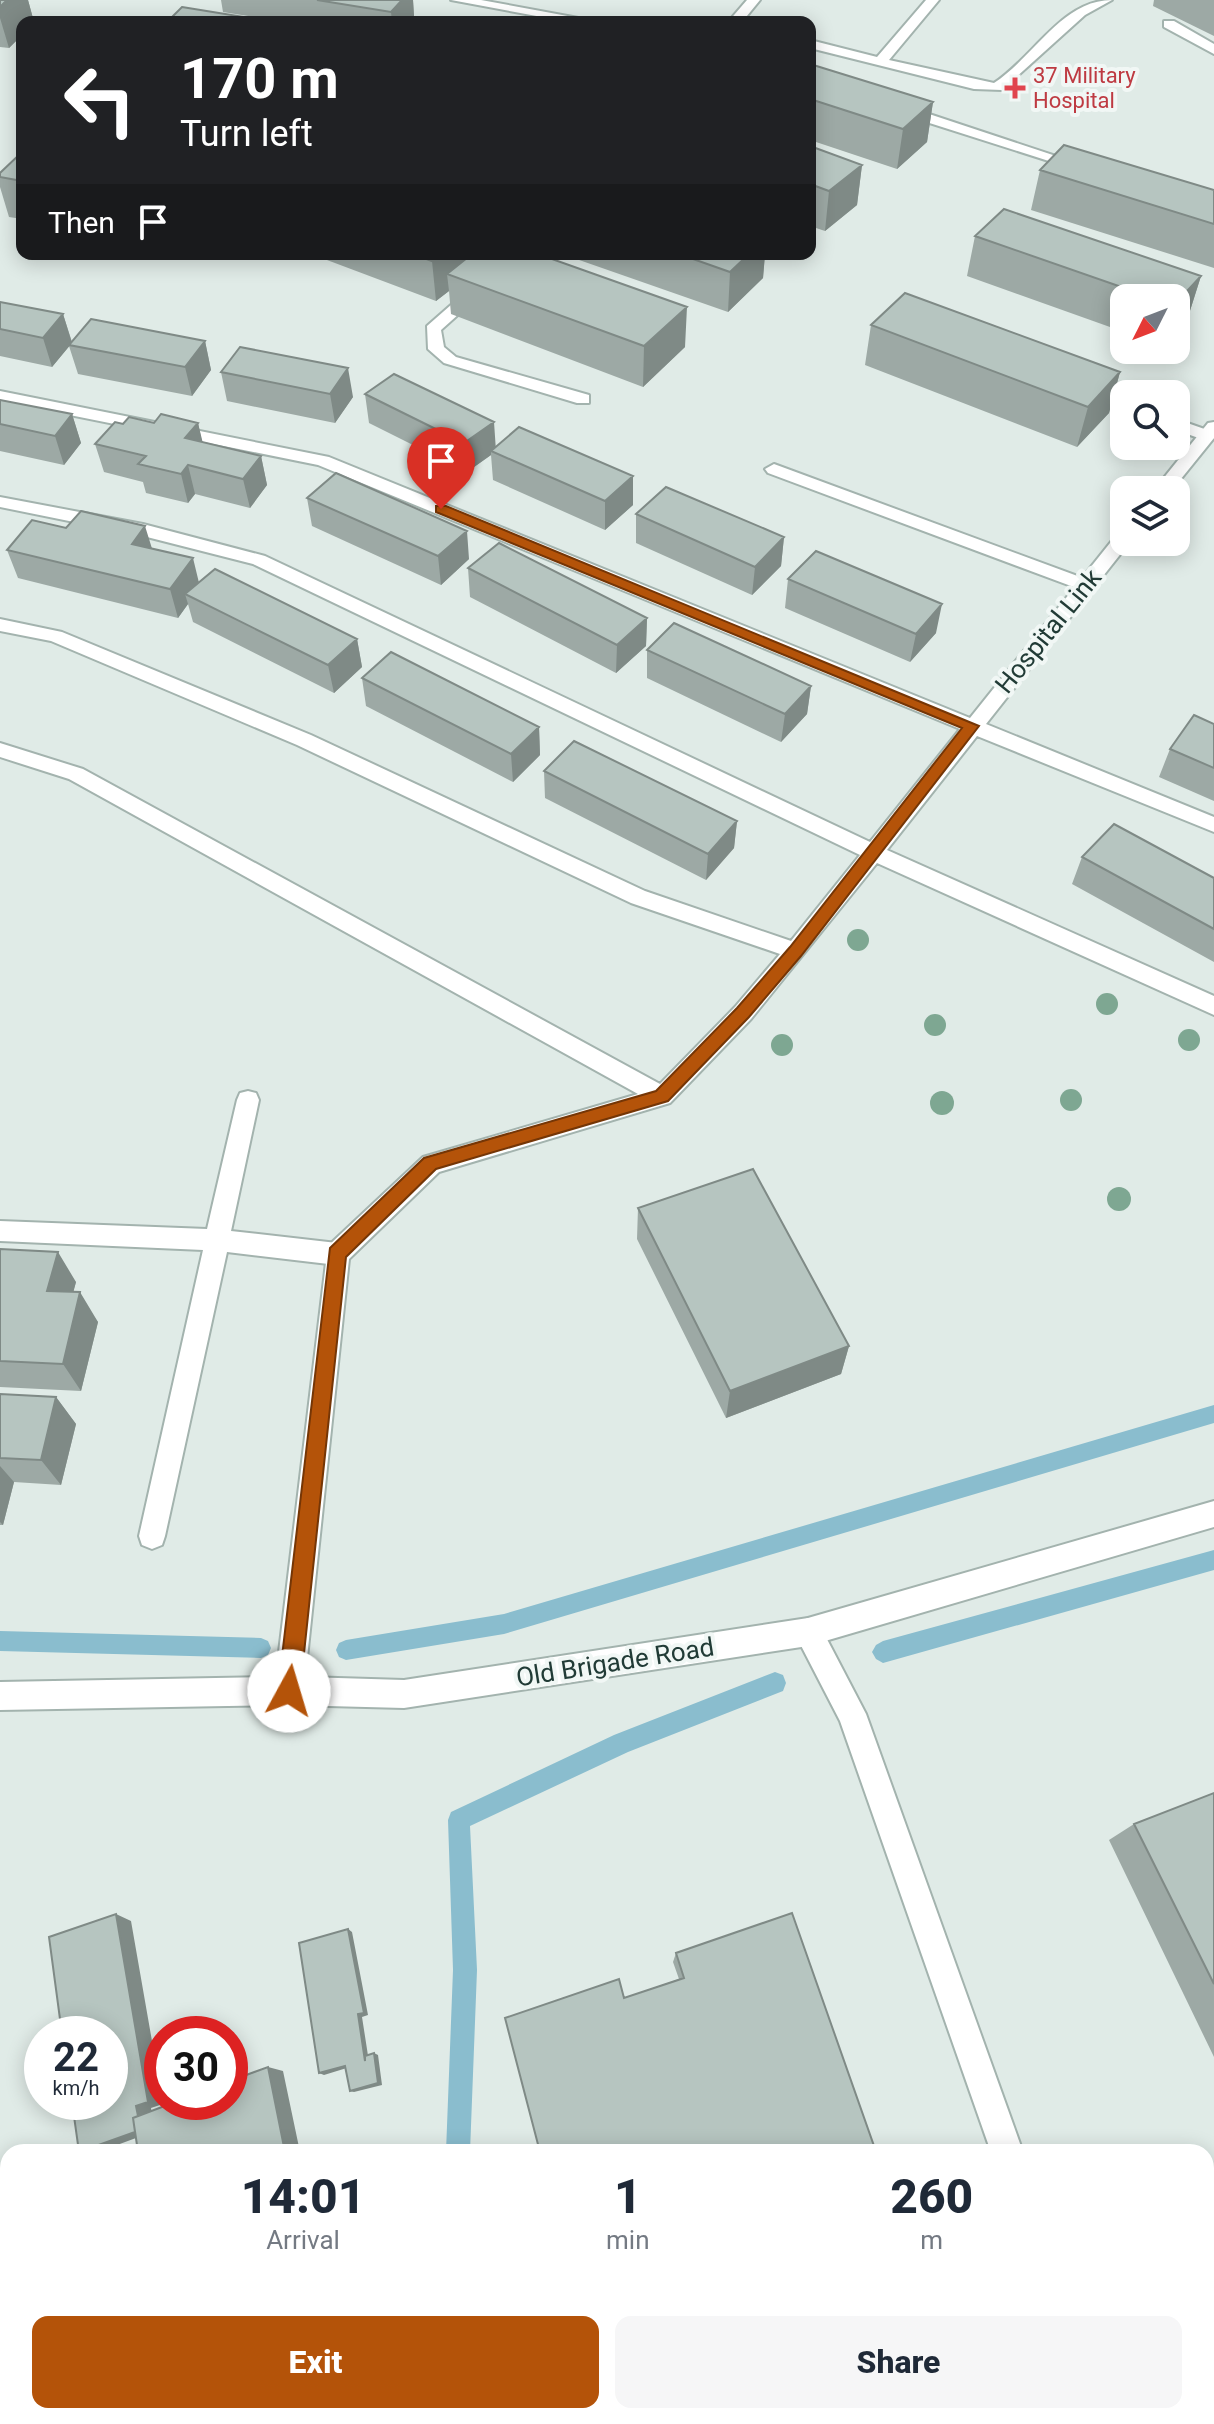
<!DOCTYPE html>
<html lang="en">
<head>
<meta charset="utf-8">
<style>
  :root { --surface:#fff; --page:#f6f6f7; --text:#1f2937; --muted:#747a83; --accent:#b45309 }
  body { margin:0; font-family:Roboto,sans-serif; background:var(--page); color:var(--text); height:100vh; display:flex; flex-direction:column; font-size:30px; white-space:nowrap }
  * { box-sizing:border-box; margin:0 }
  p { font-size:26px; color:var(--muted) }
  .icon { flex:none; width:44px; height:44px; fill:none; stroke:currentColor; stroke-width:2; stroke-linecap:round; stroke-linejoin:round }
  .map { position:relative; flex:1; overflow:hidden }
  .sheet { position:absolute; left:0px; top:2144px; width:1214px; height:280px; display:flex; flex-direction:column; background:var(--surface); border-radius:24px 24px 0 0; box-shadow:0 4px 20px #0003 }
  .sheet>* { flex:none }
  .hud { position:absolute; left:16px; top:16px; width:800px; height:244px; border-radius:16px; box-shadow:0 4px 20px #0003; background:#202124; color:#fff; overflow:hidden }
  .needle { width:52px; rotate:228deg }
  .controls { position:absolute; left:1110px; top:284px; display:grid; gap:16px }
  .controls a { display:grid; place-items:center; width:80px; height:80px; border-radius:16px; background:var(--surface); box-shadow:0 4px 20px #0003; font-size:40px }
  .speed { position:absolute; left:24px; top:2016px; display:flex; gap:16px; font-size:40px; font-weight:700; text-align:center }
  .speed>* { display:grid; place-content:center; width:104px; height:104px; border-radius:50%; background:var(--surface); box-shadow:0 4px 20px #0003; line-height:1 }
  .speed small { font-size:20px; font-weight:400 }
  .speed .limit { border:12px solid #d22; background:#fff; color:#111 }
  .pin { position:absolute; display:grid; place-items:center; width:68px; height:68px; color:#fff; margin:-82px -34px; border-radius:50% 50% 50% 0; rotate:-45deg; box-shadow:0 0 8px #0007 }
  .pin .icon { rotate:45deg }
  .me { position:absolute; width:88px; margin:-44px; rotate:6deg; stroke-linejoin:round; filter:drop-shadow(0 0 6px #0008) }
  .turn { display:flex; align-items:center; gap:28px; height:168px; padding:0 32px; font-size:36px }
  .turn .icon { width:104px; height:104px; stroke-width:2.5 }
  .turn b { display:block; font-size:56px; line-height:68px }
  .then { display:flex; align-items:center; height:76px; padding:0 32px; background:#0003; gap:16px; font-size:30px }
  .eta { display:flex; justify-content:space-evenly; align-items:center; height:136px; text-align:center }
  .eta b { font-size:48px; font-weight:800; line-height:56px }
  .primary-button { display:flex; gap:16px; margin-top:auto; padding:16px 32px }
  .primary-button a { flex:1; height:92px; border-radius:16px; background:var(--accent); color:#fff; font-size:32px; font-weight:800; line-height:92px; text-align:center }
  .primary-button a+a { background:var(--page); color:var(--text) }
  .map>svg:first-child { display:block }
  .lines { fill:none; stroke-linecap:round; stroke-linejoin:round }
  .stream { fill:#8abdce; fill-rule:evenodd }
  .lane-casing { stroke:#a3b3ae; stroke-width:4 }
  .street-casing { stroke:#a3b3ae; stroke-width:4 }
  .lane { fill:#fff; fill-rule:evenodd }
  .street { fill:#fff; fill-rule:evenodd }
  .tree { fill:#7ea792 }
  .wall { fill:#9da9a5 }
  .shaded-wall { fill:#7f8a86 }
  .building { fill:#b6c5c0; stroke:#7f8a86; stroke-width:2 }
  .route { fill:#b45309; stroke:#753606; stroke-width:2 }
  .health-dot { fill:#e0444e; stroke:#f1f7f5; stroke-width:3 }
  .labels { text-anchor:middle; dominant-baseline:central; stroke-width:8; stroke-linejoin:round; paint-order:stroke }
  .far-health-label { font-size:22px; fill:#be3a42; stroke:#f1f7f5; text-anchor:start }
  .street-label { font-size:26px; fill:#213b36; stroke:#f1f7f5 }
</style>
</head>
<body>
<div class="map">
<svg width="1214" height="2424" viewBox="0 0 1214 2424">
  <rect width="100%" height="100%" fill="#e0ebe7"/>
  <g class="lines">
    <!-- stream -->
    <path class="stream" d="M1214,1405V1423L504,1634L346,1660L339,1657L336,1650L339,1643L346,1640L504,1614Z
      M1214,1550V1570L883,1663L876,1659L872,1652L876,1645L883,1641Z
      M0,1631L261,1638L268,1641L271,1648L268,1655L261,1658L0,1651Z
      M775,1672L783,1675L786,1683L783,1691L628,1752L470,1826L477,1970L470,2152H446L453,1970L448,1820L451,1812L614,1735Z
      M439,2416H465V2424H439Z"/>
    <defs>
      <path id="lane" d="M926,0H939L889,60L994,83C1034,57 1062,0 1112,0L1085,15L1002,90L974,89L810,48V40L877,57Z
        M1164,21H1174L1214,44V54L1164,27Z
        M509,254H526L441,330L444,347L456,357L589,395V403H577L444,363L428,349L427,326Z
        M1082,381L1124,397V408L1076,389V383Z
        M1176,419L1213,432L1214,438L1207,441L1176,430Z
        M774,464L1091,581L1094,585L1091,589H1079L768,473L765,469Z
        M248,1091L256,1093L259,1100L231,1231L337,1243L346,1246L349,1254L346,1262L337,1265L227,1252L165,1536L162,1545L152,1549L142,1545L139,1536L203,1250L0,1241V1221L207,1229L237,1100L240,1093Z
        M808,1618L818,1622L866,1714L1023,2152H991L840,1721L794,1632L798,1622Z
        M1083,2416H1117L1121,2424H1085Z"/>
      <path id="street" d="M451,0H481L600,22H569Z
        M747,0H760L742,22H728Z
        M895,106H905L1089,167L1077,170L895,112Z
        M0,391L329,457L970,718L1118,533L1124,531V542H1130L986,724L1214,817V832L977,736L887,850L1214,996V1015L877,863L751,1019L670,1103L439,1172L349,1259L305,1677L404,1680L808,1618L1214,1501V1527L808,1646L404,1708L289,1705L0,1710V1682L276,1677L328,1246L423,1157L638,1094L69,779L0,757V743L83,769L660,1084L735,1007L780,954L631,903L297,745L51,641L0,631V619L62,632L311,735L645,891L791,941L860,855L253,564L143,536L0,507V497L143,524L265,556L870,842L960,729L318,465L0,401Z
        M1214,422V438L1172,490H1154L1208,423Z"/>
    </defs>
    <!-- lane casing -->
    <use href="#lane" class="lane-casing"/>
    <!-- street casing -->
    <use href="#street" class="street-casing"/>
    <!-- lane -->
    <use href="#lane" class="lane"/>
    <!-- street -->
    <use href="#street" class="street"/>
  </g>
  <!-- trees -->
  <g class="tree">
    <circle cx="858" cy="940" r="11"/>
    <circle cx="1107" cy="1004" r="11"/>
    <circle cx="935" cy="1025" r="11"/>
    <circle cx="1189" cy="1040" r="11"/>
    <circle cx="782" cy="1045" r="11"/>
    <circle cx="1071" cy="1100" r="11"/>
    <circle cx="942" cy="1103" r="12"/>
    <circle cx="1119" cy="1199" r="12"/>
  </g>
  <!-- wall -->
  <path class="wall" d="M0,0H28L34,22H22V35L9,48L0,47Z
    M221,0H413L414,16L409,22H285L223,12Z
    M1154,0H1214V36L1153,6Z
    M810,64L933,102L927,142L897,169L810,140Z
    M810,146L862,165L857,205L825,231L810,226Z
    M22,152V219L9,217L0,187V173Z
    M1040,170L1214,190V268L1031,210Z
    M975,236L1201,276L1188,317L1176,298H1124V332L967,276Z
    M311,254H538L685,347L643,387L451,314L449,291L436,301Z
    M562,254H765L763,278L728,312Z
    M0,302L63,314L72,342L205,341L211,370L192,396L78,374L69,346L52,367L0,356Z
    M871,325L1120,372L1109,413L1077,447L865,365Z
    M221,372L353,397L335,423L227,401Z
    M365,394L495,448L633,476V505L605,530L493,480L491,455L467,472L369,423Z
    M0,400L72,414L81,443L64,465L0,451Z
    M154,423H198L202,442L261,456L267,485L250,508L195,494L188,503L146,493L143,482L104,472L95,444L123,424Z
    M307,498L469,559L441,585L312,526Z
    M636,514L784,537L781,566L752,595L636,543Z
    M66,528L152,548L199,582L357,639L362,667L334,693L193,622L188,604L178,618L18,578L7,550Z
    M468,568L647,618L646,646L616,673L470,597Z
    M788,579L936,633L910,662L785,608Z
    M647,650L811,686L807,714L781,742L647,678Z
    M362,678L539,727L540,755L513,782L366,706Z
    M1214,724V801L1159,777L1170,749Z
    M544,771L737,821L734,848L706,880L545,798Z
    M1082,857L1214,878V962L1072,884Z
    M638,1208L849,1346L841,1374L726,1418L637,1239Z
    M0,1249L76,1282L73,1292L98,1322L81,1391L0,1387Z
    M0,1394L56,1397L76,1424L61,1485L14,1482L3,1525H0Z
    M1214,1793V2057L1109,1840L1134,1824Z
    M676,1953L857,2152L624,1998L679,1979L673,1962Z
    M181,2416H337L339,2424H173L181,2421Z"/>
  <!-- shaded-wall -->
  <path class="shaded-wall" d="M7,0H28L34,22H22V35L9,48L0,18V7Z
    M402,0H413L414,16L409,22H392L391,12Z
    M933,102L927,142L897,169L903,129Z
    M862,165L857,205L825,231L829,191Z
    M441,254H479L447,274L449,291L436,301L432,261Z
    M749,254H765L763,278L728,312L730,272Z
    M1201,276L1188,317L1176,330V303Z
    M687,307L685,347L643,387L644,346Z
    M63,314L72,343L52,367L43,338Z
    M205,341L211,370L192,396L185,367Z
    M348,368L353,397L335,423L330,394Z
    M1120,372L1109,413L1077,447L1088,407Z
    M72,414L81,443L64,465L55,436Z
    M494,422L496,451H491V455L467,472L464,443Z
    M198,423L205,452L192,467L185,438Z
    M261,456L267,485L250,508L243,479Z
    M188,465L195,494L188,503L181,474Z
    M633,476V505L605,530V501Z
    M145,526L154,555L132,544Z
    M467,531L469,559L441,585L438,556Z
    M784,537L781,566L752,595L755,567Z
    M193,558L200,587L185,594L188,604L178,618L170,589Z
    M942,604L936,633L910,662L916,634Z
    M647,618L646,646L616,673L617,645Z
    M357,639L362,667L334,693L328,665Z
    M811,686L807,714L781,742L785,714Z
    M539,727L540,755L513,782L511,754Z
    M737,821L734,848L706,880L708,854Z
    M58,1252L76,1282L66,1320L47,1291Z
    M80,1292L98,1322L81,1391L63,1364Z
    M849,1346L841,1374L726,1418L730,1391Z
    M56,1397L76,1424L61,1485L41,1460Z
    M0,1466L14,1482L3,1525L0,1522Z
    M116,1914L131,1921L163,2104L151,2108L155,2131L98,2152H80Z
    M348,1929L352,1932L368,2015L362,2017L369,2062L365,2061L358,2014Z
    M374,2053L378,2055L382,2085L354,2092L350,2091Z
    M345,2066L350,2067L324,2075L319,2073Z
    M268,2067L283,2071L300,2152H285Z
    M326,2416H337L339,2424H327Z"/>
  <!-- building -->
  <path class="building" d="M0,0H7L0,7Z
    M317,0H402L391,12Z
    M182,7L274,22H167Z
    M810,64L933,102L903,129L810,99Z
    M1064,145L1214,190V224L1040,170Z
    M810,146L862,165L829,191L810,184Z
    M22,152V181L0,177V173Z
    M1004,209L1201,276L1176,303V298H1153L975,236Z
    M413,254H441L432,261Z
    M472,254H538L687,307L644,346L447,274Z
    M679,254H749L730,272Z
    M905,293L1120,372L1088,407L871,325Z
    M0,302L63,314L43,338L0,329Z
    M91,319L205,341L185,367L69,345Z
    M240,347L348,368L330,394L221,372Z
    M394,374L494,422L464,443L365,394Z
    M0,400L72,414L55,436L0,424Z
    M161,414L198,423L185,438L261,456L243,479L188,465L181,474L138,464L146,456L95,444L115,422L123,424L129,417L154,423Z
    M519,427L633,476L605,501L491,451Z
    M336,473L467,531L438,556L307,498Z
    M666,487L784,537L755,567L636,514Z
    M81,511L145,526L132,544L193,558L170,589L7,550L32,520L66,528Z
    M499,543L647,618L617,645L468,568Z
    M816,551L942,604L916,634L788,579Z
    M215,569L357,639L328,665L185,594Z
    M674,623L811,686L785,714L647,650Z
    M391,652L539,727L511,754L362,678Z
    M1194,715L1214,724V768L1170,749Z
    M574,741L737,821L708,854L544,771Z
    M1114,824L1214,878V929L1082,857Z
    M753,1169L849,1346L730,1391L638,1208Z
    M0,1249L58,1252L47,1291L80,1292L63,1364L0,1361Z
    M0,1394L56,1397L41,1460L0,1458Z
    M1214,1793V1984L1134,1824Z
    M792,1913L874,2146L857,2152H540L505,2018L619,1979L624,1998L684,1978L676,1953Z
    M116,1914L148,2102L136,2106L138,2116L133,2118L135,2132L79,2152L72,2102H110V2034H62L49,1937Z
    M348,1929L364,2013L358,2014L365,2061V2056L374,2053L378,2083L350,2091L345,2066L319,2073L299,1943Z
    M268,2067L285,2152H138L133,2118L175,2102H230V2081Z
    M181,2416H231L211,2424H182Z
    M237,2416H326L327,2424H216Z"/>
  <!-- route -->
  <path class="route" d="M436,506H446L979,726L801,956L749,1017L668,1101L436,1169L346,1257L300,1691L297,1699L289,1702L281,1699L278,1691L330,1248L424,1158L656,1091L737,1008L790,947L962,728L436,512Z"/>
  <!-- markers -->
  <path class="health-dot" d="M1011 76h8v8h8v8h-8v8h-8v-8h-8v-8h8z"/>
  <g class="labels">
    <!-- far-health labels -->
    <g class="far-health-label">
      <text x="1033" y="75">37 Military<tspan x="1033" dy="25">Hospital</tspan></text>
    </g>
    <!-- street labels -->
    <g class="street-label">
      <text transform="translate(1048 631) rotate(-51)">Hospital Link</text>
      <text transform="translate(615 1662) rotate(-9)">Old Brigade Road</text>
    </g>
  </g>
</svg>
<div class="controls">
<a><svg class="needle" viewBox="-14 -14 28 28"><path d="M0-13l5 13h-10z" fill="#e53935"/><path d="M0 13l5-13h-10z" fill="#747a83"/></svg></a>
<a><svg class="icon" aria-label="search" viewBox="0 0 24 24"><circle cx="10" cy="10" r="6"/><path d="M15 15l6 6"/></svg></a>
<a><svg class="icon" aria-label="layers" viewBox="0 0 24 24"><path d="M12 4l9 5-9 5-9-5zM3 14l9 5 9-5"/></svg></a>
</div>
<div class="speed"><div>22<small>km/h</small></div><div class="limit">30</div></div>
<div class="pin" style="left:441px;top:509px;background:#d93025"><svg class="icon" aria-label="arrive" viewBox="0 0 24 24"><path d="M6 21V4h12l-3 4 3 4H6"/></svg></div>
<svg class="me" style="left:289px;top:1691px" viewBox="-20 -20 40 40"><circle r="19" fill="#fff"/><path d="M0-13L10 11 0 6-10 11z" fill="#b45309"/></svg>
<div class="hud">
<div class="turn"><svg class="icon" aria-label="left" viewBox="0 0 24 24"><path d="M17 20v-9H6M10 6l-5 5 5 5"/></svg><div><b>170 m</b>Turn left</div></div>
<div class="then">Then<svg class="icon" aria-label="arrive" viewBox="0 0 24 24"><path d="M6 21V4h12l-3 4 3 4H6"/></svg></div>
</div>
<section class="sheet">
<div class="eta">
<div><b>14:01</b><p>Arrival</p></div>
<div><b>1</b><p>min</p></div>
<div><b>260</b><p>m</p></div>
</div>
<div class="primary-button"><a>Exit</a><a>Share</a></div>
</section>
</div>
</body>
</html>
